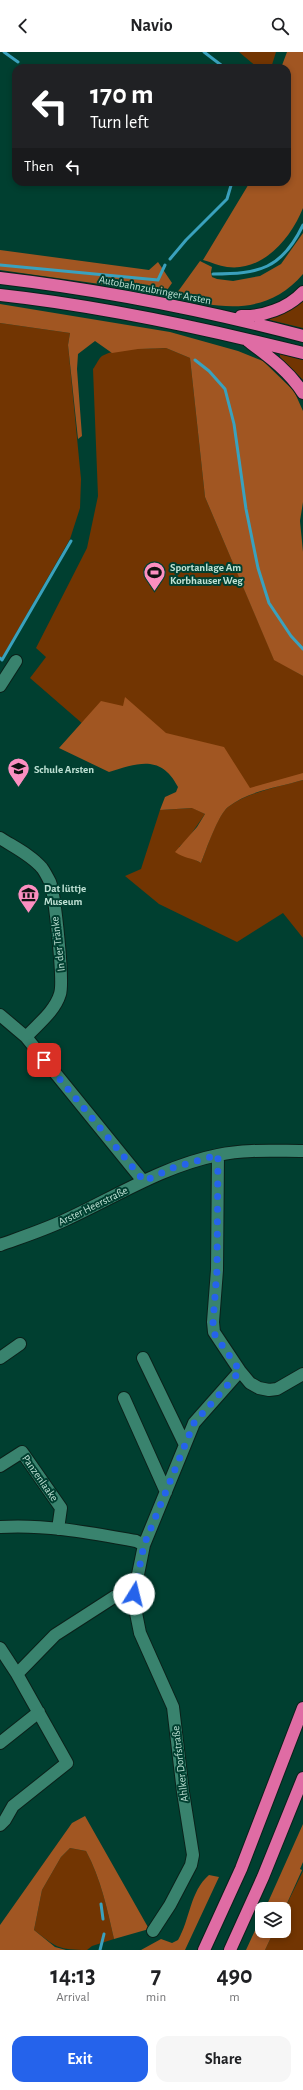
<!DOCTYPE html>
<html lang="en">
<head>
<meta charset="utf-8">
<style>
  :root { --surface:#fff; --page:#f6f6f6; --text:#202124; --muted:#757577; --accent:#2563eb }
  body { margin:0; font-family:"Alegreya Sans",sans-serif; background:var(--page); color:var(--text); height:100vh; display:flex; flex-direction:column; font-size:15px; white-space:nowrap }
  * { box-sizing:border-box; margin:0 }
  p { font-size:13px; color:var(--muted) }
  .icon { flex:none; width:22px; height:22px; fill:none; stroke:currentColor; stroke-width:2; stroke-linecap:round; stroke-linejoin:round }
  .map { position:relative; height:1898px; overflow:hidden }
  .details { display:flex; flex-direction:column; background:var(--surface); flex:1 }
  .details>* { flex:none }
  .guide { position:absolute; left:12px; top:12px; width:279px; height:122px; border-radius:12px; box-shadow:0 2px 6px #0003; background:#202124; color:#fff; overflow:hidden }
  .tools { position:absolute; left:255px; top:1850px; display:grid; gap:8px }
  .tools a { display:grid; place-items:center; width:36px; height:36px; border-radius:8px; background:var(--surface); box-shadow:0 2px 6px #0003; font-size:20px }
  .pin { position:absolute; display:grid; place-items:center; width:34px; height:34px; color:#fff; margin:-17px; border-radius:8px; box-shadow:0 2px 6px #0006 }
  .me { position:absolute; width:44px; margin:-22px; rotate:9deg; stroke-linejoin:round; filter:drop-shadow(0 0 3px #0008) }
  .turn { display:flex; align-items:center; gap:14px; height:84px; padding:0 12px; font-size:18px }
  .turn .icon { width:52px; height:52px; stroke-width:2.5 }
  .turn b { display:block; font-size:28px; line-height:34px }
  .then { display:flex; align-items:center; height:38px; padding:0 12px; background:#0003; gap:8px; font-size:15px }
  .eta { display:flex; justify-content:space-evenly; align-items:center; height:68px; text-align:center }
  .eta b { font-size:24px; font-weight:700; line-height:28px }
  .primary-button { display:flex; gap:8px; margin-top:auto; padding:8px 12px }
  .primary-button a { flex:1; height:46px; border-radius:12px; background:var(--accent); color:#fff; font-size:16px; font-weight:700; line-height:46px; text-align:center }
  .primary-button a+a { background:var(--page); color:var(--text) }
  header { display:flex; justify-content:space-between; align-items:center; height:52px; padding:0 12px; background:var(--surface); font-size:18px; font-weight:700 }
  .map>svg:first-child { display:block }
  .green { fill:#723502 }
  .forest { fill:#a15622 }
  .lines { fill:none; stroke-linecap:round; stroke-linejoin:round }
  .stream { stroke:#3aa1bd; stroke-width:3 }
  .minor-casing { stroke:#0a211a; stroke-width:14 }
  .highway-casing { stroke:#0a211a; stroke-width:14 }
  .minor { stroke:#39836e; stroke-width:12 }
  .highway { stroke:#df6ca4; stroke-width:12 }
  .route { stroke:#2563eb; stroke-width:7; stroke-dasharray:0 12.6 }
  .labels { text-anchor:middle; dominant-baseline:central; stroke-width:4; stroke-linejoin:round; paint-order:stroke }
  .street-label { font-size:11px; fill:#bee1d4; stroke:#003f30 }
  .poi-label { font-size:11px; font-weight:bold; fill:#bee1d4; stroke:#003f30; text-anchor:start }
</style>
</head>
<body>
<header><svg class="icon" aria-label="back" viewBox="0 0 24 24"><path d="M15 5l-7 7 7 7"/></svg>Navio<svg class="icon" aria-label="search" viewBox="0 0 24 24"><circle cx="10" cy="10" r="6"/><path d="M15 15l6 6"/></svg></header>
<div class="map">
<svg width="303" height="1898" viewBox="0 0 303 1898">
  <rect width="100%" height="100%" fill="#003f30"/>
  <!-- green -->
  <path class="green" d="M239,0H276L271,16H258Z
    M303,247V276L270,268V266L281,262Z
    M0,271L70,281L68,293L81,427L80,456L70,487L0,609Z
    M166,296L190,306L205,445L274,607L303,624V725L249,738L91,679L30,626L46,605L36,596L87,496L98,444L93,317C96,313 99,306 102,304C118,295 149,297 166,296Z
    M280,302L303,308V328L280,305Z
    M303,728V886L283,861L237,890L159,852L125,824L141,817L160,758L193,756L205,762L187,788L179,795L192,806L201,811C206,798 218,762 228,755C248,740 279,735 303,728Z
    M70,1796L86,1799C101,1827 107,1856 114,1887L92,1894L87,1898C58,1898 56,1895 34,1878L42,1838L61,1805Z
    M303,1819V1898H265L274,1879H284V1858Z"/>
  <!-- forest -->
  <path class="forest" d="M287,0H303V156C291,186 263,220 227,215C219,214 211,210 203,208L250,130H287V16H281Z
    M303,181V222C267,264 222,257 174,245L200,209L212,215L211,220L212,225L217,227L233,229L260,224L281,212Z
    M0,198L149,218L158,210L172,231L163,244L107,233L0,218Z
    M0,252L170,280L238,299L263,309L294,339L303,359V450L300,469L303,500V624L274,608L205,445L190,306L166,296L138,297L112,301L95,289L78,302L77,317L82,384L78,387L68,293L70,281L0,271Z
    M125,645L166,681L224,695L250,736L303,721V728C279,735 248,739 228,755C218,763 206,798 201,811C191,805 185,807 175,800L197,775L205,762L192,756L160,758L165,745L176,740L178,735C161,702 138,711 109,720L59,696L101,649L123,654Z
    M85,1764L149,1877L114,1887C107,1856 101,1827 86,1799L70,1796L61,1805L42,1838L34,1878L55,1895L66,1898H0V1873L72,1771Z
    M303,1772V1810L300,1817L302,1818L284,1858L265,1857Z
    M209,1823L219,1825L185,1898H141L161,1887L172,1891L178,1888C190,1868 190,1839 209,1823Z
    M262,1863V1879H274L265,1898H246Z"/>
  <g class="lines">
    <!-- stream -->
    <path class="stream" d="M4,0L18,10
      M204,0L225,16
      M170,207L186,188L227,147L232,130
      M0,213L158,228L165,213
      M213,222C259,222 282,217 303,173
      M195,308L209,319L225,337L234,372L246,457L258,516L269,551L291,584L303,597
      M0,606L2,608L71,489
      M101,1852L103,1867
      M100,1898L104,1882"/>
    <defs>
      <path id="minor" d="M0,634L16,609
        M0,786C14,795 31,803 42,816C45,820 48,826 50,830C55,843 64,930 60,942C55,959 38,972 26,985
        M0,963L26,985L143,1129
        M218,1103L217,1218L213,1270L214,1280L240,1319L250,1331L259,1336L269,1338L277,1337L303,1322
        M0,1193C22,1185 44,1178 65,1168C115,1145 163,1114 218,1103C246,1097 275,1099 303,1099
        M0,1306L20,1292
        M143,1306L185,1393
        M124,1346L166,1440
        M0,1414L22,1400L61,1456L58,1477
        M0,1475C45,1472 91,1481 136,1489L144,1493
        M0,1596L17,1622
        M0,1691L39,1660
        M0,1773L5,1768L13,1754L67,1711L17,1622L55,1583L114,1545L134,1542
        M153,1879L170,1853L191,1813L193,1803L183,1740L173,1655L140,1581L135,1556L134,1542L144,1493L194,1371L240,1319"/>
      <path id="highway" d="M0,226C102,238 204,258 303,284
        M0,243C102,254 203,276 303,301
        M241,264C263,265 288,256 303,240
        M248,289C268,304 289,319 303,341
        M204,1898L241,1817L303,1656
        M230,1898L263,1825L303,1726"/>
    </defs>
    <!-- minor casing -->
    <use href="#minor" class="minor-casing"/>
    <!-- highway casing -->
    <use href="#highway" class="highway-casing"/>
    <!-- minor -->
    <use href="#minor" class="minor"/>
    <!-- highway -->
    <use href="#highway" class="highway"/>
  </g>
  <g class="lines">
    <!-- route -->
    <path class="route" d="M44,1008L144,1129L175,1115L218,1103L217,1218L213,1270L215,1283L240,1319L194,1371L144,1493L134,1542"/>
  </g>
  <!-- icons -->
  <defs>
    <symbol id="stadium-pin" viewBox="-11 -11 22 30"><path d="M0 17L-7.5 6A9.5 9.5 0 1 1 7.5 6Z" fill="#fc8fc1" stroke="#003f30"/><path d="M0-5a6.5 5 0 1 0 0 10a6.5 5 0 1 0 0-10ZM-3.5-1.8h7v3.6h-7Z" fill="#111"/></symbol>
    <symbol id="school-pin" viewBox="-11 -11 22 30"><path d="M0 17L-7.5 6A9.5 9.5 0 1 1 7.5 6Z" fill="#fc8fc1" stroke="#003f30"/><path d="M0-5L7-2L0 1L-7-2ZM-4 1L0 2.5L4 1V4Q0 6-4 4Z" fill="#111"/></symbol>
    <symbol id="museum-pin" viewBox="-11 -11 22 30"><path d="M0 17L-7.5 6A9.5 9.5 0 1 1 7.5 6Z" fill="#fc8fc1" stroke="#003f30"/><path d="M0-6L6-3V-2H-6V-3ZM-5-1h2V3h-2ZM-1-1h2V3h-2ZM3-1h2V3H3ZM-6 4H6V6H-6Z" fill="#111"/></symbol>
  </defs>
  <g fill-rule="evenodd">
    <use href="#stadium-pin" x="142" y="508" width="25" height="34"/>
    <use href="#school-pin" x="6" y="704" width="25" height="34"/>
    <use href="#museum-pin" x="16" y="830" width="25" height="34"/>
  </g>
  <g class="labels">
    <!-- street labels -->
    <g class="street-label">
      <text transform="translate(155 238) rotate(11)">Autobahnzubringer Arsten</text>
      <text transform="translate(58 892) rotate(-97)">In der Tränke</text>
      <text transform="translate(93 1154) rotate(-26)">Arster Heerstraße</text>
      <text transform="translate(40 1426) rotate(55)">Panzenlaake</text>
      <text transform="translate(180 1712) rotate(-97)">Ahlker Dorfstraße</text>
    </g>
    <!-- poi labels -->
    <g class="poi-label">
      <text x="170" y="515">Sportanlage Am<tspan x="170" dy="13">Korbhauser Weg</tspan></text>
      <text x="34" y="717">Schule Arsten</text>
      <text x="44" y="836">Dat lüttje<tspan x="44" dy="13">Museum</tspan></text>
    </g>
  </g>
</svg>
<div class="tools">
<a><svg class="icon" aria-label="layers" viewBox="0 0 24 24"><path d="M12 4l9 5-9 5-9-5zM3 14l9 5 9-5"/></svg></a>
</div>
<div class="pin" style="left:44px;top:1008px;background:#d93025"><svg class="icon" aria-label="arrive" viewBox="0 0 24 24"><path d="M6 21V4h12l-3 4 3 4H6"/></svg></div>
<svg class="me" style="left:134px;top:1542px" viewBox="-20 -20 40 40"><circle r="19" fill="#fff"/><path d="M0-13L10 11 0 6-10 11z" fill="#2563eb"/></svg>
<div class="guide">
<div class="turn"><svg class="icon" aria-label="left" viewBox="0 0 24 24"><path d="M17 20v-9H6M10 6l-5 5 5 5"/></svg><div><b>170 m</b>Turn left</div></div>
<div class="then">Then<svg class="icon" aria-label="left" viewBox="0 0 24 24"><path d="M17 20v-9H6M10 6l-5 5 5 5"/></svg></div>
</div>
</div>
<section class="details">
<div class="eta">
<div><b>14:13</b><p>Arrival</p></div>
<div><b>7</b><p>min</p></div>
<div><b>490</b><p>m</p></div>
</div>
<div class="primary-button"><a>Exit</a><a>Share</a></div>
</section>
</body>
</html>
